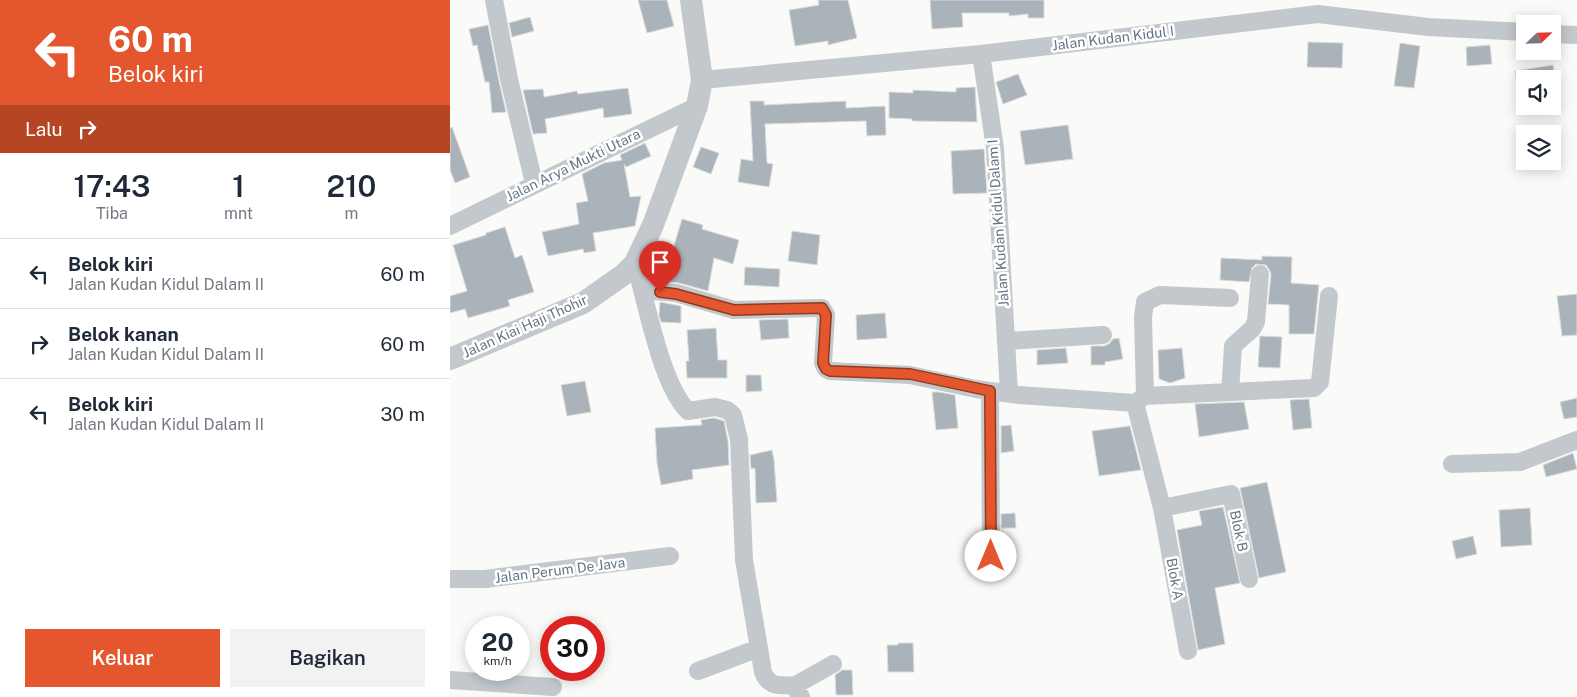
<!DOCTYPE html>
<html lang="id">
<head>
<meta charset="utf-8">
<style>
  :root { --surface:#fff; --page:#f2f2f3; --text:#1f2937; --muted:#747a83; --line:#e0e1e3; --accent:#e4572e }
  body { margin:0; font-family:"Public Sans",sans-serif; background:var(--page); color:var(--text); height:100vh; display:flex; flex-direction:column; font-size:19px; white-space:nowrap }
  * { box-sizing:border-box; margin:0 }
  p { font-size:16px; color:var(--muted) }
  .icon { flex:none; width:28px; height:28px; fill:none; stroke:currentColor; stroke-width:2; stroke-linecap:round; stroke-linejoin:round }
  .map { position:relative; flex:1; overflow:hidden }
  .sheet { display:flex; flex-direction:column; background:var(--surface); width:450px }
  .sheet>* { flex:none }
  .guide { background:#e4572e; color:#fff; overflow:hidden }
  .needle { width:32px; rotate:67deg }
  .fabs { position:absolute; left:1066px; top:15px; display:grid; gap:10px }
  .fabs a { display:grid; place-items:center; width:45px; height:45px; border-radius:0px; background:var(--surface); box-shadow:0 2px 12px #0003; font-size:25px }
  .speed { position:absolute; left:15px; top:616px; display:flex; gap:10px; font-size:25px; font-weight:700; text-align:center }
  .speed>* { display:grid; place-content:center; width:65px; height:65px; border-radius:50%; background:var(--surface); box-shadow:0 2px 12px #0003; line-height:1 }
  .speed small { font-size:12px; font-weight:400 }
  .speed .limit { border:8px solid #d22; background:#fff; color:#111 }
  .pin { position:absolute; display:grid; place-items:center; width:42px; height:42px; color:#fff; margin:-51px -21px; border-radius:50% 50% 50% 0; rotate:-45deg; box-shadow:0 0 5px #0007 }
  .pin .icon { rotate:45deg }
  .me { position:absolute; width:55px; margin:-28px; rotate:0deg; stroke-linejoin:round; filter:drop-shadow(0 0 4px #0008) }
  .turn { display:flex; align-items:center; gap:18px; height:105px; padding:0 25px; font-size:22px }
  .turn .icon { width:65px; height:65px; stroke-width:2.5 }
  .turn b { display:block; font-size:35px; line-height:42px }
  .then { display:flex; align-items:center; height:48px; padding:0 25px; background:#0003; gap:10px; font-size:19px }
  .eta { display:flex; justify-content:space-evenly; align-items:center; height:85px; text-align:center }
  .eta b { font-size:30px; font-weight:600; line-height:35px }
  .cta { display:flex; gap:10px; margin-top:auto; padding:10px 25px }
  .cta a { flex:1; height:58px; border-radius:0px; background:var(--accent); color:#fff; font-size:20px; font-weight:600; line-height:58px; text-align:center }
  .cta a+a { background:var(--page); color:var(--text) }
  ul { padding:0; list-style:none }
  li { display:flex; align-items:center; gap:15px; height:70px; padding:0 25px; border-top:1px solid var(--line) }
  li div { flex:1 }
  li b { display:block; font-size:19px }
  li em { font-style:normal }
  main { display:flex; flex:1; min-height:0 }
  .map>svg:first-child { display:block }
  .building { fill:#aab3b9; stroke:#dcdcda }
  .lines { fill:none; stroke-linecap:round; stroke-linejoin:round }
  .minor { stroke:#c3c8cc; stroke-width:18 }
  .tertiary { stroke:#c3c8cc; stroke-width:22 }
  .route-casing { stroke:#94391e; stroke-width:12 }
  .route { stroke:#e4572e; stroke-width:9 }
  .labels { text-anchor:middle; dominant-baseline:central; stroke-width:5; stroke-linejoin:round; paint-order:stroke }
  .street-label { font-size:14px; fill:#657683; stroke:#fff }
</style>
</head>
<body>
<main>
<section class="sheet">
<div class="guide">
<div class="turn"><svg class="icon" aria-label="left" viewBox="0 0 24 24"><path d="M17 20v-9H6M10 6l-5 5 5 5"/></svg><div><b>60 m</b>Belok kiri</div></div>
<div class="then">Lalu<svg class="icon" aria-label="right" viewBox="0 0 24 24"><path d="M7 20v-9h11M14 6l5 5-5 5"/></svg></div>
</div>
<div class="eta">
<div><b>17:43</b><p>Tiba</p></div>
<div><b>1</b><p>mnt</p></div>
<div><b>210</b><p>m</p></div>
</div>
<ul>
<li><svg class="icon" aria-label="left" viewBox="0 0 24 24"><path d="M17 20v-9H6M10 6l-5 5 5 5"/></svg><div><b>Belok kiri</b><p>Jalan Kudan Kidul Dalam II</p></div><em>60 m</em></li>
<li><svg class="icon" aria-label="right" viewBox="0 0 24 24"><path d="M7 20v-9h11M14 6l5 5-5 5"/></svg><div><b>Belok kanan</b><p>Jalan Kudan Kidul Dalam II</p></div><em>60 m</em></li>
<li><svg class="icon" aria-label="left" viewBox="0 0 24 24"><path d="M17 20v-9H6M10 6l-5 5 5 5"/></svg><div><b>Belok kiri</b><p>Jalan Kudan Kidul Dalam II</p></div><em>30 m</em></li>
</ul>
<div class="cta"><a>Keluar</a><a>Bagikan</a></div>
</section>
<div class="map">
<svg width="1127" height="697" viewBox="0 0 1127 697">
  <rect width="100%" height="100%" fill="#fafaf8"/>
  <!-- building -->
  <path class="building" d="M188,0H217L224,26L197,33Z
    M368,0H398L407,38L378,45V41L345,46L339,10L369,5Z
    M480,0H594V18H578V14L559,16V13H512L513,27L482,29Z
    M80,17L84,31L62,37L59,23Z
    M38,25L49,81L56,112L42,113L39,82H35L27,45L23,46L19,29Z
    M858,42L893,43L892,68L857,67Z
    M950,43L970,46L964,88L944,86Z
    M1040,45L1042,64L1017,66L1016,47Z
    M1103,65L1105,79H1066L1065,71Z
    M568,74L577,95L553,104L546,82Z
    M525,87L527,122L462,121V119L439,118V92L463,93V90L506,92V88Z
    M178,88L182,114L154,118L153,108L95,119L97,133L83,134L73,90L93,89L94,97L127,91L128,94Z
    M300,101H314V105L396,101V108L435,106L436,135L417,136L416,121L315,124L317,163L323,164L319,187L288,182L291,159L303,161Z
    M618,125L623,159L575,165L570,131Z
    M2,127L20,177L5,183L0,170V128Z
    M195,143L201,156L176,167L174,164L180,197L191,196L185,226L143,233L146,251L134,253L133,249L98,256L92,232L129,224L126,203L138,201L132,174L154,163L172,160L170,155Z
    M251,147L269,153L261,174L243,167Z
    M534,149L537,193L503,194L501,151Z
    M232,219L253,225L252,229L289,240L283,264L264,258L258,291L229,283L209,281L213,258L220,259Z
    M55,227L65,258L72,255L84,292L58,300L60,306L18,318L15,309L0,313V296L17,291L3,245L36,235V233Z
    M342,231L370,235L367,265L338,261Z
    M812,256L842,257L841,283L869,285L864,334H839V305L818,304L821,274L819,269L816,265L806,264L802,268L799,282L770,280L771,258L812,260Z
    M295,267L330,269L329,287L294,285Z
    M1127,294V335L1112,336L1107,296Z
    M210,302L231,306V323L211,322L209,315Z
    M435,313L437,338L407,340L406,315Z
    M338,319L339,338L311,340L309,320Z
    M266,328L268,360H277V378H237L236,361H239L237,330Z
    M810,336L832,337L830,368L808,367Z
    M669,338L673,359L655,362V365H641V346H654L659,344L663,339Z
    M616,348L618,363L587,365V350Z
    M732,348L735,378L720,383L709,379L708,350Z
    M296,375H311L312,391L296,392Z
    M135,381L141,412L117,416L111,385Z
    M482,392H489L505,395L508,428L486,430Z
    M1127,398V417L1114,419L1110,402Z
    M859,399L862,428L843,430L840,400Z
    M794,402L799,429L749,437L745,404Z
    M264,418L274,421L278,441L279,465L242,470L243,479L211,485L207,463L205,428L252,425L251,420Z
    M561,425L564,451L551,453V426Z
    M680,426L691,470L649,476L642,431Z
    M322,450L324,460L327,502L306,503L305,468L301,469L300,455Z
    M1123,453L1127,469L1096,477L1093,465Z
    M817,482L836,572L809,578L790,488Z
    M773,507L790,583L765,588L775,644L748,650L727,530L752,525L749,511Z
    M1080,508L1082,545L1051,547L1049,510Z
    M565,513L566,528H551V514Z
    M1023,536L1027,554L1006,559L1002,541Z
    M448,643H463L464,672H438L437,645H448Z
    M392,670H402L403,695H386L385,675Z"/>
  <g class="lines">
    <!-- minor -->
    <path class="minor" d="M44,0L59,79L84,183
      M1102,34L1127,35
      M531,54L545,148L559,393
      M252,80L531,54L868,14L978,27L1075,32
      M0,226L247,106
      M185,263C196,300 211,385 238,411L265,407L277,410L283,415L289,439L294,560L313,672C320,689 331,684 344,686L351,697
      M193,290L226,293L284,310L372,308L376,315L373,363L376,369L380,371L460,375L526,389L569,395L685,403L695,396L864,388L870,382L879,296
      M557,341L653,335
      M540,391L541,556
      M780,392L783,346L802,329L806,322L810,274
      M695,396L693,317L695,302L710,295L780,298
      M685,403L712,508L738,651
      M1002,464L1070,462L1127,440
      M712,508L781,494L799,579
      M0,579H35L220,556
      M248,671L309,648
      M0,680L103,687
      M344,686L383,664"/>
    <!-- tertiary -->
    <path class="tertiary" d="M0,359L133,303L173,275L185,263L203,225L247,106L252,80L241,0"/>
  </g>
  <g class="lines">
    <defs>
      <path id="route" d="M210,292L226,294L284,310L372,308L376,315L373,363L376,369L380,371L460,374L540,391L541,556"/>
    </defs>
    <!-- route casing -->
    <use href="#route" class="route-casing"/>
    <!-- route -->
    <use href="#route" class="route"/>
  </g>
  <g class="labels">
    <!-- street labels -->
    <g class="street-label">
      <text transform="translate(663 38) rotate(-7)">Jalan Kudan Kidul I</text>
      <text transform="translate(123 165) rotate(-26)">Jalan Arya Mukti Utara</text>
      <text transform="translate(548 223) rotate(-94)">Jalan Kudan Kidul Dalam I</text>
      <text transform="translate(75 326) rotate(-24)">Jalan Kiai Haji Thohir</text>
      <text transform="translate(789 531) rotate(78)">Blok B</text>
      <text transform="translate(110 570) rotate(-7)">Jalan Perum De Java</text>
      <text transform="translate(725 579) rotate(80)">Blok A</text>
    </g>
  </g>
</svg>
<div class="fabs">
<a><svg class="needle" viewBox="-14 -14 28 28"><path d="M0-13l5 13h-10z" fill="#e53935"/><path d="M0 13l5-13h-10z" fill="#747a83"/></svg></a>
<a><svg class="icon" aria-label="sound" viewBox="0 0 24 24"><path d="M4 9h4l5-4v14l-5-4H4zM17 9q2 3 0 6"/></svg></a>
<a><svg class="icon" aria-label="layers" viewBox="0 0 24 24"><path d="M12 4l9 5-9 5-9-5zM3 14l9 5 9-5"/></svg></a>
</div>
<div class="speed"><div>20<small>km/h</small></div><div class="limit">30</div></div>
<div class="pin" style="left:210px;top:292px;background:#d93025"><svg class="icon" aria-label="arrive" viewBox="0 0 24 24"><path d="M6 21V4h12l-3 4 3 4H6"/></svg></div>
<svg class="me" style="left:541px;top:556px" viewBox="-20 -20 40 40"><circle r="19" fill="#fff"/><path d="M0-13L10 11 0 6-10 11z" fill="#e4572e"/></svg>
</div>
</main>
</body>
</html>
